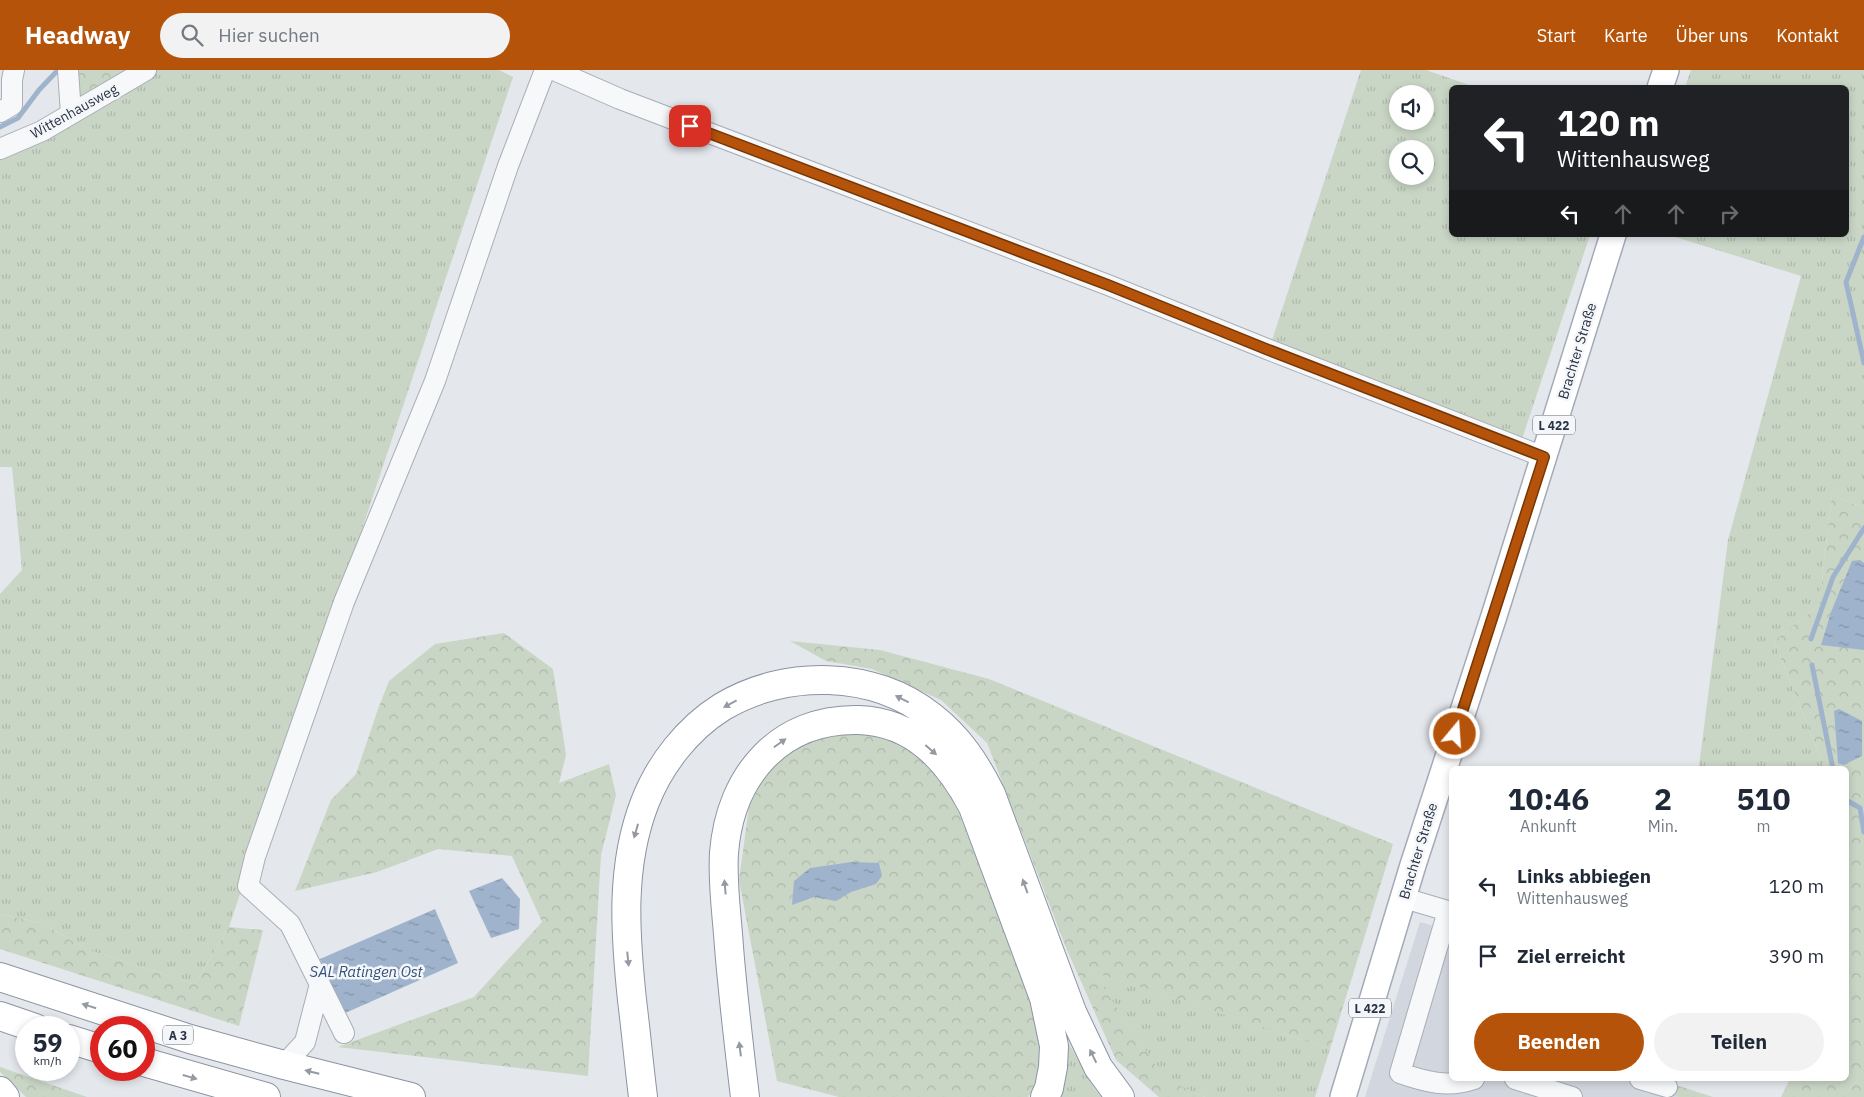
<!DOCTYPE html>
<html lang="de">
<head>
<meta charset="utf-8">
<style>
  :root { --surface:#fff; --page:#f2f2f3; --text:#1f2937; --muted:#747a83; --accent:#b45309 }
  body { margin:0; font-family:"IBM Plex Sans",sans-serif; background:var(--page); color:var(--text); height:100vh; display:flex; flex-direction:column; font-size:19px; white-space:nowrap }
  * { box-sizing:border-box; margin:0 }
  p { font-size:16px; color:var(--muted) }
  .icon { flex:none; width:28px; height:28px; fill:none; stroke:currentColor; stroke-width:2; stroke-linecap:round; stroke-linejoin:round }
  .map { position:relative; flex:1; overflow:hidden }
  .details { position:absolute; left:1449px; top:696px; width:400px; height:315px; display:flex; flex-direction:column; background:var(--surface); border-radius:8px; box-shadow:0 2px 8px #0003 }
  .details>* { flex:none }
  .banner { position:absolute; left:1449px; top:15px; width:400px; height:152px; border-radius:8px; box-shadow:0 2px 8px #0003; background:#202124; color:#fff; overflow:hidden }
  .fabs { position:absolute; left:1389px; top:15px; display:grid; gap:10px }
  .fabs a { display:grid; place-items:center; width:45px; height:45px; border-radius:50%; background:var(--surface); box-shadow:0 2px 8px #0003; font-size:25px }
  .speed { position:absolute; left:15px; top:946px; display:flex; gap:10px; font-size:25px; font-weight:700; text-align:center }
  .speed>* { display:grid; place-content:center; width:65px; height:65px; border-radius:50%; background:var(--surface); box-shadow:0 2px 8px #0003; line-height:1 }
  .speed small { font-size:12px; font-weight:400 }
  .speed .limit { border:8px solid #d22; background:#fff; color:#111 }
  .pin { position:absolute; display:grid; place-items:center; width:42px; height:42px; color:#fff; margin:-21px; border-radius:10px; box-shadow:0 2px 8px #0006 }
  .me { position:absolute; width:55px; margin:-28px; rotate:18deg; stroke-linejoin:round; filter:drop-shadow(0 0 4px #0008) }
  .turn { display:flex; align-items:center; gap:18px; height:105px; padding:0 25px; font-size:22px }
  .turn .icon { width:65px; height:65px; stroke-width:2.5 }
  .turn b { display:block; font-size:35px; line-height:42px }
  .lanes { display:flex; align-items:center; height:48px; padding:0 25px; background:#0003; justify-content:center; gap:25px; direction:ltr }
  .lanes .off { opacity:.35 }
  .eta { display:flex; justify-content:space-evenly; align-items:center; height:85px; text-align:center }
  .eta b { font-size:30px; font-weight:700; line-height:35px }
  .action { display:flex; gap:10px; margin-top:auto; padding:10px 25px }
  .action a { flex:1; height:58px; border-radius:30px; background:var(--accent); color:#fff; font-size:20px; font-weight:700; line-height:58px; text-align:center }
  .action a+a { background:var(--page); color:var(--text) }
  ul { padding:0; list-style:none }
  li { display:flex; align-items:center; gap:15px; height:70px; padding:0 25px }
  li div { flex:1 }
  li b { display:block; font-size:19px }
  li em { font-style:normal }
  header { display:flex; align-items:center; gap:30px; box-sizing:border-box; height:70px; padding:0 25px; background:var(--accent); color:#fff }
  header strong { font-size:24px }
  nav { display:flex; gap:28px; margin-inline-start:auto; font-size:18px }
  .search { width:350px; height:45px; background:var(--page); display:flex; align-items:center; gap:12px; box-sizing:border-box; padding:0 18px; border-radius:28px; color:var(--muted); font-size:19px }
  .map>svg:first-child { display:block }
  .built { fill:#d2d6de }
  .grass { fill:url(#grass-tufts); fill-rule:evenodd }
  .forest { fill:url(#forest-crowns) }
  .water { fill:url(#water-ripples) }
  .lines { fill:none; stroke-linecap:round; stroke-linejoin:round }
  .stream { stroke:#9fb4cc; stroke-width:5 }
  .minor-casing { stroke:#a9aeb7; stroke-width:22 }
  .major-casing { stroke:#a3abb8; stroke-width:28 }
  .highway-casing { stroke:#8b94a3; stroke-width:30 }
  .minor { stroke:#f7f8fa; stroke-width:20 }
  .major { stroke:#fff; stroke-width:25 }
  .highway { stroke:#fff; stroke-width:28 }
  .oneway { fill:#959aa2 }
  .route-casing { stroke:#753606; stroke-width:12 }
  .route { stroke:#b45309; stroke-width:9 }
  .labels { text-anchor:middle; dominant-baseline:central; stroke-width:5; stroke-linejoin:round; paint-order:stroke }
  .shield { fill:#f4f6f9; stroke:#676e7b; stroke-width:1 }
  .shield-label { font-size:12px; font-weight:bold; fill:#2b3445 }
  .street-label { font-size:14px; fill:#2b3445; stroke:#f4f6f9 }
  .water-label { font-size:15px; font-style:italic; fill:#34527a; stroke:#f4f6f9 }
</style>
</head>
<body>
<header>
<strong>Headway</strong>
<div class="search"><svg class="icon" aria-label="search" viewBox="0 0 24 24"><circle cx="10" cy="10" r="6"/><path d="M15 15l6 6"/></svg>Hier suchen</div>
<nav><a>Start</a><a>Karte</a><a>Über uns</a><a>Kontakt</a></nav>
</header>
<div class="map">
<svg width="1864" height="1027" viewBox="0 0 1864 1027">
  <defs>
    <pattern id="grass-tufts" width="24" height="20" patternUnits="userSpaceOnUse" patternTransform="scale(1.25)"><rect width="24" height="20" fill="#c9d6c5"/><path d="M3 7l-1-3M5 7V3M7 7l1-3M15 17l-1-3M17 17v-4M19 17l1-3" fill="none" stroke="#adb8ab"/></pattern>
    <pattern id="forest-crowns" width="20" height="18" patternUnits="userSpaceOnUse" patternTransform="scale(1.25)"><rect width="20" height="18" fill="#c9d6c5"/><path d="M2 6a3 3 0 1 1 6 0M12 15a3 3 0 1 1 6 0" fill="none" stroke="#adb8ab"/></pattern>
    <pattern id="water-ripples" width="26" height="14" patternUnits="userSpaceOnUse" patternTransform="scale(1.25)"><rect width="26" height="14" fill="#9fb4cc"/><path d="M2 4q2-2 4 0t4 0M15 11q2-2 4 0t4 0" fill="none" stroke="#8293a7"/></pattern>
  </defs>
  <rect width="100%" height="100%" fill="#e4e7ec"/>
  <!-- built -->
  <path class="built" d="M1420,852L1451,861V1009H1675L1671,1024L1679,1027H1365Z"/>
  <!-- grass -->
  <path class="grass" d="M155,0H499L513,7L229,857L195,914L88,880L41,853L0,844V524L22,500L12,397H0V86Z
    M1361,0H1426L1475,17L1451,18V165H1590L1521,372L1270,276ZM1398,24H1425V51H1398ZM1398,79H1425V106H1398Z
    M1691,0H1864V438L1832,425L1819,535L1774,571L1825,699H1703L1699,696L1728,470L1801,206L1669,165H1846V18L1685,17Z
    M1092,901L1330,979L1315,1027H1205L1165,1010Z
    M1064,965L1094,1018L1101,1027H1056Z"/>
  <!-- forest -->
  <path class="forest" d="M74,0H138L79,35Z
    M1832,425L1864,438V1027H1781L1790,1009H1846V699H1825L1774,571L1819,535Z
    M504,563L553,599L566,685L559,713L609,694L616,725L601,785L588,1006L338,977L474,927L542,852L512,786L438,779L377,802L295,821L331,730L356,704L378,639L389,611L435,574Z
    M790,571L880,580L989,609L1393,774L1330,979L1093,902L1165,1009L1205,1027H1159L1116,990L1067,880L987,673L941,630L872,599L826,591Z
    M842,660L879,666L910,677L944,710L961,748L1031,929L1042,977L1037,1015L1028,1027H839L777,1011L739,810L749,737L771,693L811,667Z
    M0,844L41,853L88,880L195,914L229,857L263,860L239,956L0,879Z
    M0,997L87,1027H26L0,1002Z
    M1673,1014L1713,1027H1679L1671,1024Z"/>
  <!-- water -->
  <path class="water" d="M1860,490L1864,493V580L1821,575L1831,542L1852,491Z
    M1839,639L1862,651V686L1844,695L1838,693L1834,641Z
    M852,792L879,793L882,806L876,814L851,822L836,831L814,827L792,835L794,811L810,798Z
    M502,808L520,829L519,859L491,868L469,821Z
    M435,839L458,893L343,944L320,889Z"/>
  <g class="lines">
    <!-- stream -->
    <path class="stream" d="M0,57L18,48L39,20L58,0
      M1864,167L1846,212L1864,293
      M1811,569L1833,507L1864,458
      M1812,595L1833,699
      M1846,730L1860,738L1864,762"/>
    <defs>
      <path id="minor" d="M68,0L71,44
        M554,0L620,29L1108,215L1267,279L1544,387
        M0,42L12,35V10L14,0
        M0,79L42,61L146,0
        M1404,828L1451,842
        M1448,841L1400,1003C1426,1012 1447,1018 1474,1009
        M344,963L290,854L248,816L255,787L344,532L435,311L508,96L545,0
        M284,995L305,972L320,914
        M1515,1009L1572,1027
        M1640,1009L1667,1017"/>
      <path id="major" d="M1660,18L1666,0
        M1343,1027L1413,795L1494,546L1613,165"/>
      <path id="highway" d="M0,907L190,969L284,995L411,1027
        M0,946L35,958
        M69,969L101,979
        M144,992L266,1027
        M0,1021L5,1027
        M643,1027C639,995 636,962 632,930C625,863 620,796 645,732C660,694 687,659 722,637C785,599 874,600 932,647C959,668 976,694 991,724L1072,942L1098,997L1120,1027
        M745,1027C739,977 733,927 729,877C727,846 722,814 724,783C730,706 779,648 859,650C915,652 949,691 973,737L1044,928L1054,976L1053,997L1049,1018L1045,1027"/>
    </defs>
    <!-- minor casing -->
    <use href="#minor" class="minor-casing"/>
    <!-- major casing -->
    <use href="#major" class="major-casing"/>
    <!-- highway casing -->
    <use href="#highway" class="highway-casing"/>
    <!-- minor -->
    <use href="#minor" class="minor"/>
    <!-- major -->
    <use href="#major" class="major"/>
    <!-- highway -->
    <use href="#highway" class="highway"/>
  </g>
  <!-- one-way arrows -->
  <defs><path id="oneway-solid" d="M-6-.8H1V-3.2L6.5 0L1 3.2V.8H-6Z" transform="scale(1.25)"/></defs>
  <g class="oneway">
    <use href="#oneway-solid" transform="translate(902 629) rotate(-153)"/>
    <use href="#oneway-solid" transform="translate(730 634) rotate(152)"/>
    <use href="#oneway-solid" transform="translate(780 673) rotate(-35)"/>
    <use href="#oneway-solid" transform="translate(931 680) rotate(41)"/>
    <use href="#oneway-solid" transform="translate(636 761) rotate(106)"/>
    <use href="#oneway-solid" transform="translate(1025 816) rotate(-110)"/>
    <use href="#oneway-solid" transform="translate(725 817) rotate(-95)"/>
    <use href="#oneway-solid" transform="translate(628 889) rotate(84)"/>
    <use href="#oneway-solid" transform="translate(89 936) rotate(-162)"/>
    <use href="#oneway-solid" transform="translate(740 979) rotate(-97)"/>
    <use href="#oneway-solid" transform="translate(1093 986) rotate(-116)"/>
    <use href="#oneway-solid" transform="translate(312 1002) rotate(-166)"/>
    <use href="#oneway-solid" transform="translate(190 1007) rotate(16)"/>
  </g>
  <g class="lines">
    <defs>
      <path id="route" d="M690,56L1108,215L1266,279L1544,387L1455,664"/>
    </defs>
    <!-- route casing -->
    <use href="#route" class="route-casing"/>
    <!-- route -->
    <use href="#route" class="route"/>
  </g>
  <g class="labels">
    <!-- shield labels -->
    <g class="shield">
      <rect x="1533" y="345.5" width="42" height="19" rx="4"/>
      <rect x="1349" y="928.5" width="42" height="19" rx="4"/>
      <rect x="163" y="955.5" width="30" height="19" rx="4"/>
    </g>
    <g class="shield-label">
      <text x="1554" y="355">L 422</text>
      <text x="1370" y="938">L 422</text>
      <text x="178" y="965">A 3</text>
    </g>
    <!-- street labels -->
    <g class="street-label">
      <text transform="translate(74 41) rotate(-29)">Wittenhausweg</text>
      <text transform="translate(1577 281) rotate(-73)">Brachter Straße</text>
      <text transform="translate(1418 781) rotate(-73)">Brachter Straße</text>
    </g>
    <!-- water labels -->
    <g class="water-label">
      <text x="366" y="901">SAL Ratingen Ost</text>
    </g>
  </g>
</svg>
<div class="fabs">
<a><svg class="icon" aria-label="sound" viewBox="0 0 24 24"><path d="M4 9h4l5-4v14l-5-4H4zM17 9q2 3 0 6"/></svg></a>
<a><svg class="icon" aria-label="search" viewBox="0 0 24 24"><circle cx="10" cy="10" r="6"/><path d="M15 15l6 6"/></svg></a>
</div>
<div class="speed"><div>59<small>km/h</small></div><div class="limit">60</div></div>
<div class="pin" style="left:690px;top:56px;background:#d93025"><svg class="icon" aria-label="arrive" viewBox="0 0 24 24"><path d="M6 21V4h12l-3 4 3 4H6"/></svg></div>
<svg class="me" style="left:1455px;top:664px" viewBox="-20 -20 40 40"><circle r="17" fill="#b45309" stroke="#fff" stroke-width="3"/><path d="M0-11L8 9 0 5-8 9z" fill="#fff"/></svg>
<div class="banner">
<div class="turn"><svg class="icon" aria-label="left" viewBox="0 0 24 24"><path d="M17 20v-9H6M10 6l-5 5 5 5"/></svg><div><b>120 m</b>Wittenhausweg</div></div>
<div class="lanes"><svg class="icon" aria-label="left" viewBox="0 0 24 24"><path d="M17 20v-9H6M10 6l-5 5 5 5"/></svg><svg class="icon off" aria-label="ahead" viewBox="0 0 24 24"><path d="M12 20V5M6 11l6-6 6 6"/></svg><svg class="icon off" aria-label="ahead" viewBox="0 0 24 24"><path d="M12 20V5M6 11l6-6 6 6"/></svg><svg class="icon off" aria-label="right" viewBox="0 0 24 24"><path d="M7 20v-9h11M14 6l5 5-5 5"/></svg></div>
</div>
<section class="details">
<div class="eta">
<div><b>10:46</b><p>Ankunft</p></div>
<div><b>2</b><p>Min.</p></div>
<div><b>510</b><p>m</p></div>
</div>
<ul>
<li><svg class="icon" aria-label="left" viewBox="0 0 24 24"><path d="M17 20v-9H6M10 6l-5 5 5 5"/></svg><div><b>Links abbiegen</b><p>Wittenhausweg</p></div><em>120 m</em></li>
<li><svg class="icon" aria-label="arrive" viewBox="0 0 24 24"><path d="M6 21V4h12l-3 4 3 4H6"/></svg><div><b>Ziel erreicht</b></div><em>390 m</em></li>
</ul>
<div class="action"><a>Beenden</a><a>Teilen</a></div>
</section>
</div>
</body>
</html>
